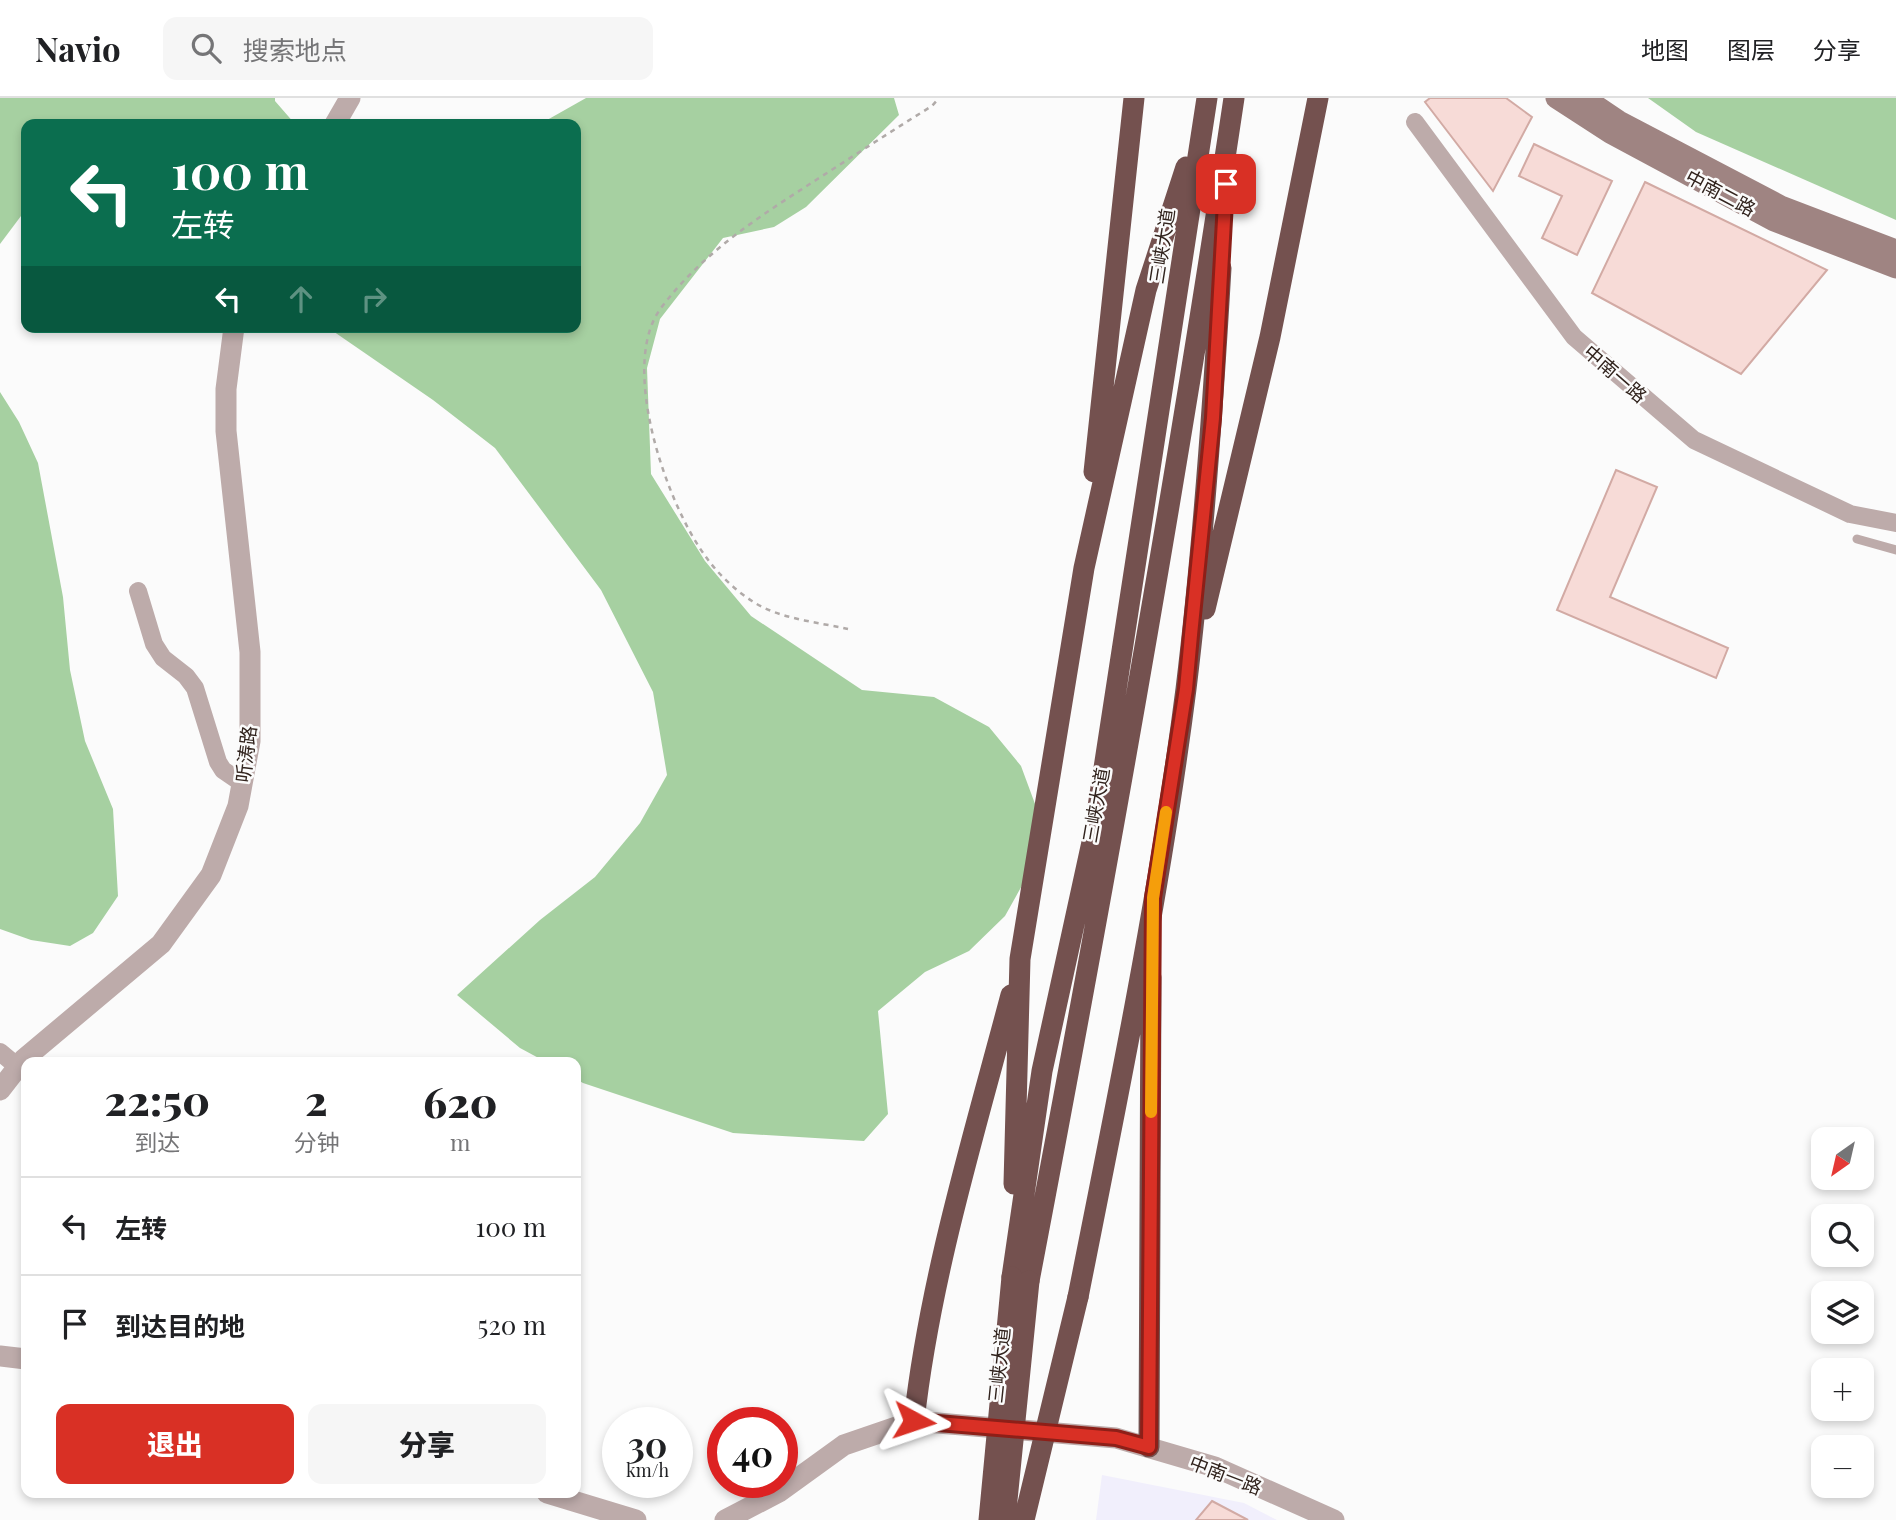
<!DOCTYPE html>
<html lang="zh">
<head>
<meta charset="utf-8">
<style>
  :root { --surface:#fff; --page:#f6f6f6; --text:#202124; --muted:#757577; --line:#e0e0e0; --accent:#d93025 }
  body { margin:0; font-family:"Playfair Display","Noto Sans SC",serif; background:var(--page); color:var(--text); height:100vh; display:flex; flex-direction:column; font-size:26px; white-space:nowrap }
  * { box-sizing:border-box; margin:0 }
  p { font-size:23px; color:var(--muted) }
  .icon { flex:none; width:38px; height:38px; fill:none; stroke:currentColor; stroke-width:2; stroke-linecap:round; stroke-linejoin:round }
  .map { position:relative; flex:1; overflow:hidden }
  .sheet { position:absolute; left:21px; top:959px; width:560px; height:441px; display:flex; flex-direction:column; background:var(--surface); border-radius:14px; box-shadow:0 4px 10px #0003 }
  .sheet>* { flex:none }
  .top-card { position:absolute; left:21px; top:21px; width:560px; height:214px; border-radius:14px; box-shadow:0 4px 10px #0003; background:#0b6e4f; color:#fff; overflow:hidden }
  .needle { width:46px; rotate:214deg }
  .fabs { position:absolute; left:1811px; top:1029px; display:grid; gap:14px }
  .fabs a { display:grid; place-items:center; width:63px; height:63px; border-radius:14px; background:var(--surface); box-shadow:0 4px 10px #0003; font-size:35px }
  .speed { position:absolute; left:602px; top:1309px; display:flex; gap:14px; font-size:35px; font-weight:700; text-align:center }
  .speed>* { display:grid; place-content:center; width:91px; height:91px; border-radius:50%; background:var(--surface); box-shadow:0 4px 10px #0003; line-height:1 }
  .speed small { font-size:18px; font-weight:400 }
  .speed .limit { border:10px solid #d22; background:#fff; color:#111 }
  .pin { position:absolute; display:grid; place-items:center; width:60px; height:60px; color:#fff; margin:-30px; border-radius:14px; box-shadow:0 4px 10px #0006 }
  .me { position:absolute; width:77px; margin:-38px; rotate:95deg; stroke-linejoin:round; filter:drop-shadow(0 0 5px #0008) }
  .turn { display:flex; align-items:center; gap:24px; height:147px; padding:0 35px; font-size:32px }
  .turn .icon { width:91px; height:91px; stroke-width:2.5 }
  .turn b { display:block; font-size:49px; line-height:60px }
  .lanes { display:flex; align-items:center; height:66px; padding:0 35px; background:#0003; justify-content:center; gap:35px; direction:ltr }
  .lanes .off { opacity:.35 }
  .eta { display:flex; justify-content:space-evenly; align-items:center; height:119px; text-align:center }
  .eta b { font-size:42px; font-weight:800; line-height:49px }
  .button { display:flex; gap:14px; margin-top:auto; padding:14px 35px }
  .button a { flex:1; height:80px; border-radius:14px; background:var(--accent); color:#fff; font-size:28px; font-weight:800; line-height:80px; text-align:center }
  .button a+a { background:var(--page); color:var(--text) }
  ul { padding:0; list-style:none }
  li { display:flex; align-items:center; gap:21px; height:98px; padding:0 35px; border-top:2px solid var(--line) }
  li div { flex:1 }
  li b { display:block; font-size:26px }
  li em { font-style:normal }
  header { display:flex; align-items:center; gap:42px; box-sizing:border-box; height:98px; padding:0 35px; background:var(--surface); border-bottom:2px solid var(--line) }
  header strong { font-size:33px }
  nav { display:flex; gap:38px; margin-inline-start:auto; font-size:24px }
  .search { width:490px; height:63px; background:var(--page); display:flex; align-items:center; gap:18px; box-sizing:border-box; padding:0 24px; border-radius:14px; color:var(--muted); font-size:26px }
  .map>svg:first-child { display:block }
  .industrial { fill:#f1effc }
  .forest { fill:#a6d0a1 }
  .building { fill:#f7dbd7; stroke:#d2aaa4; stroke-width:2 }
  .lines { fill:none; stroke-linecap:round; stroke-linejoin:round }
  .path { stroke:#b0aaa8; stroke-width:2.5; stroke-dasharray:5 5; stroke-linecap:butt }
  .service { stroke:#bdabaa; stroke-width:9 }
  .minor { stroke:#bdabaa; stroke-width:18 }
  .tertiary { stroke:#bdabaa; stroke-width:21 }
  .secondary { stroke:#9f8482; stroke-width:21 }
  .motorway { stroke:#74514f; stroke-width:21 }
  .motorway-bridge { stroke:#74514f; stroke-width:21 }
  .route-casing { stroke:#8d1f18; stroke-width:18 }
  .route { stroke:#d93025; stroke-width:12 }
  .slow { stroke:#f59e0b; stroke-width:12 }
  .labels { text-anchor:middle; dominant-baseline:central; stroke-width:5; stroke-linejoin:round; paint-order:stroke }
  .street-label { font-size:19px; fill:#31231d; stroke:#fbfbfb }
</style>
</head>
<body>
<header>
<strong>Navio</strong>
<div class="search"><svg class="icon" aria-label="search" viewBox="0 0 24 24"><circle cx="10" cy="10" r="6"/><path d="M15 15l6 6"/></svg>搜索地点</div>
<nav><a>地图</a><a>图层</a><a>分享</a></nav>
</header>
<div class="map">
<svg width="1896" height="1422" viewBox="0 0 1896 1422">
  <rect width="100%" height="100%" fill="#fbfbfb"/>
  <!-- industrial -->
  <path class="industrial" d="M1102,1377L1244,1405L1277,1422H1096Z"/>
  <!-- forest -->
  <path class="forest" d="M0,0H275V3L295,26H26V118H21L0,146Z
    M586,0H894L899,17L806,109L774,129L723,140L660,221L647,270L651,376L705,463L751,518L862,592L934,599L989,629L1021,668L1038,714L1034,766L1005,818L969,853L925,874L878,913L888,1016L864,1043L733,1035L583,985L576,981V964H546L520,950L457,897L540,822L595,779L640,725L667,677L653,594L601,492L495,350L433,302L327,229H576V26H540Z
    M1648,0H1896V122L1696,34Z
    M0,294L19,324L38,365L63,499L70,572L85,643L113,711L118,798L93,835L70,848L31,842L0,831Z"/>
  <!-- building -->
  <path class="building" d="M1430,0H1506L1532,19L1493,93L1425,4Z
    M1534,46L1612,83L1577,157L1542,140L1562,98L1519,78Z
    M1645,84L1827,172L1741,276L1592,195Z
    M1616,372L1657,389L1610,499L1728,550L1716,580L1557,512Z
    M1212,1403L1248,1422H1196Z"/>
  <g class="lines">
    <!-- path -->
    <path class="path" d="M848,531C817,524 779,521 752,503C735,492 718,476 706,459C667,407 618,267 661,210C702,155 760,118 816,82C855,57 893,32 932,8L939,0"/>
    <!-- service -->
    <path class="service" d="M1857,441L1896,452"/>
    <!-- minor -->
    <path class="minor" d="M1415,24L1574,239L1694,342L1850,416L1896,425
      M138,493L154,546L163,560L186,578L195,590L218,664L223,672L242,685
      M0,954L18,969"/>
    <!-- tertiary -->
    <path class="tertiary" d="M335,26L350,0
      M0,992L24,961L161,846L211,777L238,708L250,643V554L226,333V291L234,229
      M0,1258L26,1261
      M547,1395L636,1422
      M725,1422L779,1394L844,1347L914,1323L1116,1340L1215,1369L1334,1422"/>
    <!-- secondary -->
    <path class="secondary" d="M1556,0L1610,35L1774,123L1896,170
      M1585,0L1619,23L1781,108L1896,152"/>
    <!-- motorway -->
    <path class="motorway" d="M1094,374L1134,0
      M1205,511L1270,239L1318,0
      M1014,1086L1020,861L1084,470L1146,192L1186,69
      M1012,1179L1042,973L1094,735L1207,0
      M1029,1183C1104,790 1175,396 1234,0
      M1078,1199C1118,997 1160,795 1186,591C1203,451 1213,310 1221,170
      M914,1323C930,1179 974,1037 1011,897
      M1149,1349L1151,879"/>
    <!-- motorway-bridge -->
    <path class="motorway-bridge" d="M989,1422L1012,1179
      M1005,1422L1029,1183
      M1024,1422L1078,1199"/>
  </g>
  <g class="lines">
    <defs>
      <path id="route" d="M914,1323L1116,1340L1149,1349L1153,800L1186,591L1191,537L1213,320L1226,86"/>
    </defs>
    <!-- route casing -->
    <use href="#route" class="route-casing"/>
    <!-- route -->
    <use href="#route" class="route"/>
    <!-- slow -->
    <path class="slow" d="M1151,1014L1153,800L1166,714"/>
  </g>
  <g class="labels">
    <!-- street labels -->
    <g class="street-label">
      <text transform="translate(1721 94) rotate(28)">中南二路</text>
      <text transform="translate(1161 148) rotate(-81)">三峡大道</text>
      <text transform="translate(1616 275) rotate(41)">中南一路</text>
      <text transform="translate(245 656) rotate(-83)">听涛路</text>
      <text transform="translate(1095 707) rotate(-80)">三峡大道</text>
      <text transform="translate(998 1267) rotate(-84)">三峡大道</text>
      <text transform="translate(1226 1376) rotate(21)">中南一路</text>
    </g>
  </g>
</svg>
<div class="fabs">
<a><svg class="needle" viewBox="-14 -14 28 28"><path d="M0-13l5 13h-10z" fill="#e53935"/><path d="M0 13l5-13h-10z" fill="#757577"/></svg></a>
<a><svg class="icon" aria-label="search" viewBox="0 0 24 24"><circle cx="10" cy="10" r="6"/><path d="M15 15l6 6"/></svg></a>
<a><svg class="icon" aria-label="layers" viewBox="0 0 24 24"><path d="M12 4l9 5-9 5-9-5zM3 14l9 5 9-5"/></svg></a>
<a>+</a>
<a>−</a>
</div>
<div class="speed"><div>30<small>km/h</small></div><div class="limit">40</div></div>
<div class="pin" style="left:1226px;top:86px;background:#d93025"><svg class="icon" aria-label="arrive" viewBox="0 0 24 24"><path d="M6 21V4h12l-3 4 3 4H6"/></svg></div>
<svg class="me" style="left:914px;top:1323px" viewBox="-20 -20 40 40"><path d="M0-17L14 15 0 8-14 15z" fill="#d93025" stroke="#fff" stroke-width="4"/></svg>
<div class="top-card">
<div class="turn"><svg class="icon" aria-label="left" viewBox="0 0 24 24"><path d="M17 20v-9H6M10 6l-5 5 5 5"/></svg><div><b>100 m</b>左转</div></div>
<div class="lanes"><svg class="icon" aria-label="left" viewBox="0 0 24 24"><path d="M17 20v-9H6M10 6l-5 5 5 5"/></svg><svg class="icon off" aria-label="ahead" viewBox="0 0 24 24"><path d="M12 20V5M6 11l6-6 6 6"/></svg><svg class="icon off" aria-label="right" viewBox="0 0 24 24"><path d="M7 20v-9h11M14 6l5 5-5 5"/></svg></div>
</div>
<section class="sheet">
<div class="eta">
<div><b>22:50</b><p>到达</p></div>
<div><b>2</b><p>分钟</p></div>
<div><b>620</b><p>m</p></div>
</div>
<ul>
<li><svg class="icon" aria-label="left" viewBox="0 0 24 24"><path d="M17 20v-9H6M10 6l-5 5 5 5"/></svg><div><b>左转</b></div><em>100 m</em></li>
<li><svg class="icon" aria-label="arrive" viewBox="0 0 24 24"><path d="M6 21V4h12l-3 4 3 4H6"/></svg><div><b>到达目的地</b></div><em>520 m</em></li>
</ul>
<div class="button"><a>退出</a><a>分享</a></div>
</section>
</div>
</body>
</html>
